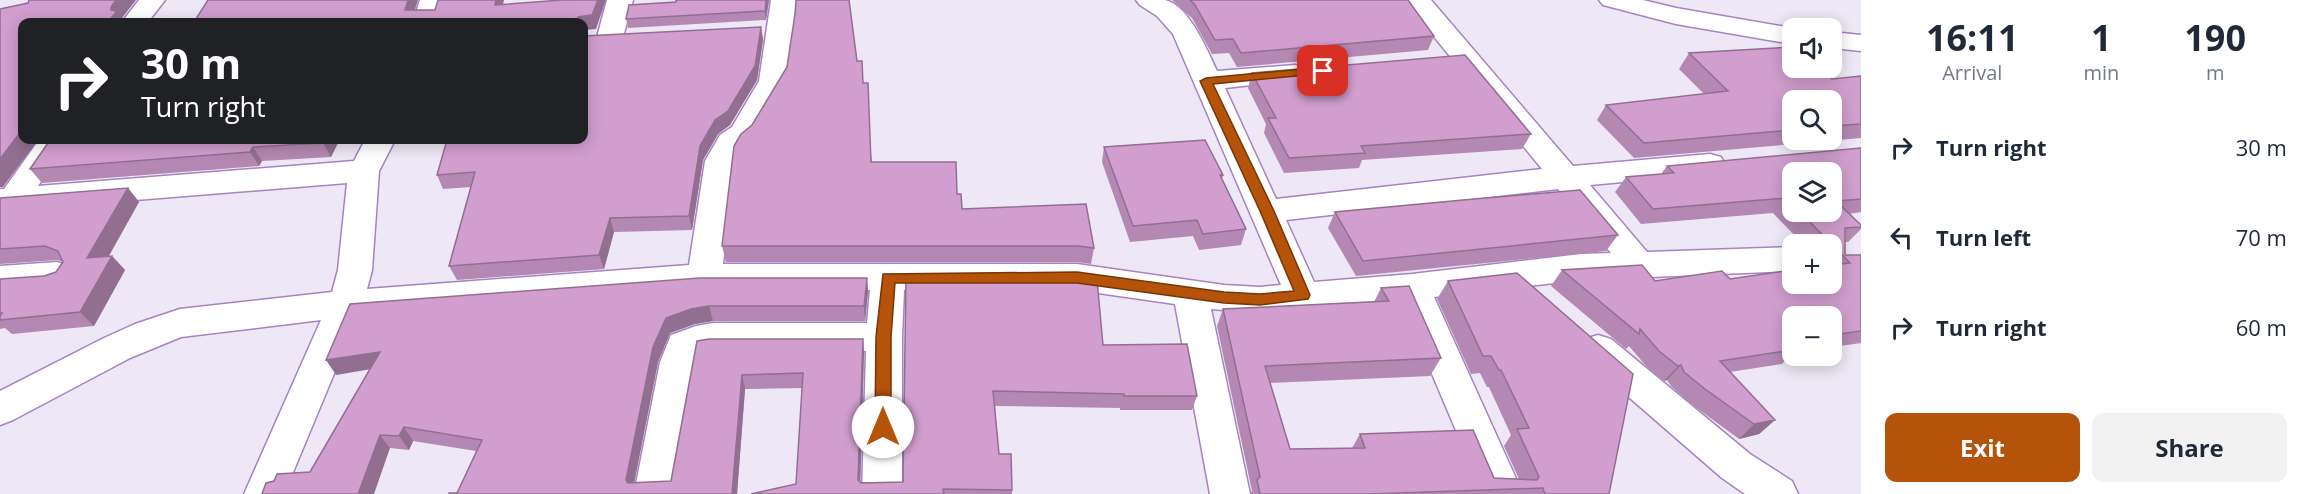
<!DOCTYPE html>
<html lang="en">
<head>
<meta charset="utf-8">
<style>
  :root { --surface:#fff; --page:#f2f2f3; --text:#1f2937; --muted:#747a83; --accent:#b45309 }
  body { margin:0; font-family:"Open Sans",sans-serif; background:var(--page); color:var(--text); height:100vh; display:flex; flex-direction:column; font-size:22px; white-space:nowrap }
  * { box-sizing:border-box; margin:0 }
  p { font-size:20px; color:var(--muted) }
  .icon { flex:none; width:33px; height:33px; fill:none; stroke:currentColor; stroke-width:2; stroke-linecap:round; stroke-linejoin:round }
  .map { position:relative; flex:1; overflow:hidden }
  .side { display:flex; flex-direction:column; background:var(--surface); width:450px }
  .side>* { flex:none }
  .guide { position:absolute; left:18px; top:18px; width:570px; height:126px; border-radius:12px; box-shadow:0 3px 15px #0003; background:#202124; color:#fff; overflow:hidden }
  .controls { position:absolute; left:1782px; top:18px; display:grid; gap:12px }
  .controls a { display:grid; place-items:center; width:60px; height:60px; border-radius:12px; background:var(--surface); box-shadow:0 3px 15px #0003; font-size:30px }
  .pin { position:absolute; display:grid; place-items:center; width:51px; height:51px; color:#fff; margin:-26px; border-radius:12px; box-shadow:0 3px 9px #0006 }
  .me { position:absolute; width:66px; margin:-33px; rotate:0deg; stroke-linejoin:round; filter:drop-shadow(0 0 4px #0008) }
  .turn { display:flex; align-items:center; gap:21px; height:126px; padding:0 24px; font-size:27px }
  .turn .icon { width:78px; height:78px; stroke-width:2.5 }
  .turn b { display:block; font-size:42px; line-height:51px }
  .eta { display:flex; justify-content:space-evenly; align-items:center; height:102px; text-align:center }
  .eta b { font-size:36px; font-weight:700; line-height:42px }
  .primary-button { display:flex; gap:12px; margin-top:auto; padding:12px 24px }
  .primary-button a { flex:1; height:69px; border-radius:12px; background:var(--accent); color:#fff; font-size:24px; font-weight:700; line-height:69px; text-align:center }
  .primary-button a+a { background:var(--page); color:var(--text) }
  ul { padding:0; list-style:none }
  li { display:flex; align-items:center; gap:18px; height:90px; padding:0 24px }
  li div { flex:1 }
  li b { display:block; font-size:22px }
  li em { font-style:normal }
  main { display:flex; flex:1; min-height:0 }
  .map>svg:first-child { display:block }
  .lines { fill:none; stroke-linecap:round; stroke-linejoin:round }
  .minor-casing { stroke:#a583c5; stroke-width:3 }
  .tertiary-casing { stroke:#a583c5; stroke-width:3 }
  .minor { fill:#fff; fill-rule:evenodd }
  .tertiary { fill:#fff; fill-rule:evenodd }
  .wall { fill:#b488b2; fill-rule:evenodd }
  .shaded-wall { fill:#926f91 }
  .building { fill:#d19ecf; stroke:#926f91; stroke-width:1.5 }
  .route { fill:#b45309; stroke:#753606; stroke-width:1.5 }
</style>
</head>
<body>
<main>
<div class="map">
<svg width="1861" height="494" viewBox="0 0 1861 494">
  <rect width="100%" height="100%" fill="#eee7f5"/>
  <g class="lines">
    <defs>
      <path id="minor" d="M139,0H165L148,22H122Z
        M420,0H446L439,22H413Z
        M607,0H633L623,37L619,43L610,45L601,43L597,37Z
        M771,0H797L787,81L753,140L742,148L735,161L723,264H1077L1224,285L1260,287L1281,285L1173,34L1157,16L1140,5L1136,0C1145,0 1156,0 1165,0C1189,5 1208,52 1217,71L1295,65L1305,67L1309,73L1305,79L1225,88L1276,199L1542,169L1404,0H1431L1573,166L1710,154L1721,157L1725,164L1721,171L1710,174L1590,185L1647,252L1792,247V271L1581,280L1434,297L1523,494H1483L1401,301L1260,313L1211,309L1250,494H1210L1175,304L1077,290H904L902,337V494H862L866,351H713L699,354L674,494H634L660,362L671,335L696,326L713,323H867L870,290H704L358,316L284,494H244L321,320L181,337L130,358L13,420L0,425V391L104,338L135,324L180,309L332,292L338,270L347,183L0,211V189H4L39,140H69L38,186L354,161L365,140H395L379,171L372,270L367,289L689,265L705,161L720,135L732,127L759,81ZM1558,189L1611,253L1581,254L1412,274L1314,282L1286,220Z
        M57,262L69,266L74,275L69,284L57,288L0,292V266Z
        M1598,335L1611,339L1750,454L1792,481L1798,494H1745L1722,478L1585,359L1580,349L1585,339Z"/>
      <path id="tertiary" d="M1599,0H1643L1676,8L1792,28H1794L1792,44L1676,24L1603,5Z
        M1832,32L1861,35V51L1832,48Z"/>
    </defs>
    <!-- minor casing -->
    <use href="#minor" class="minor-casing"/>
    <!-- tertiary casing -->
    <use href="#tertiary" class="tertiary-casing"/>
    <!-- minor -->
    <use href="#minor" class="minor"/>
    <!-- tertiary -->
    <use href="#tertiary" class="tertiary"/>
  </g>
  <!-- wall -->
  <path class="wall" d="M769,0L766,20L628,28L626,19L676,2Z
    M1172,0H1408L1434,36L1428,50L1237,67L1229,53L1212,54L1192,18Z
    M761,27L763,40L757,80L730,125L718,134L703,160L692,230L614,232L604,269L457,280L449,266L471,187L443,189L437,175L447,140H446H584Z
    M1689,53L1832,79L1861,76V138L1634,158L1597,120L1606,105L1704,94L1679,69ZM1792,100H1832V140H1792Z
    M857,61L863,83L872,162L957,194L962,209L1094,248L1091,264L1077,262H726L722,246Z
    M1252,73L1531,134L1522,149L1362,160L1359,168L1284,173L1264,133L1266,124L1248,88Z
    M50,140H363L362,141L338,143L331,157L262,161L259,166L42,183L30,169Z
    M1104,147L1223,175L1222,179L1246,229L1241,245L1199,250L1193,236L1130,242L1102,162Z
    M1861,148V212L1849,214L1861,225V229L1848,242H1845V255H1861V343L1832,347V316H1792V353L1782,364L1730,372L1775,420L1759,434L1739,439L1690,403L1671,386L1667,380L1664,381L1646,366L1629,346L1626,349L1551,286L1562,270L1655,281L1730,279L1832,284V244H1803L1773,213L1641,224L1615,192L1626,177L1661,174L1667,166ZM1792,172L1832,212H1792Z
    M128,188L139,202L108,256H112L125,270L94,326L12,334L5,328L0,329V279L44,276L56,272L63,262L58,260L0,264V198Z
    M1335,212L1618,235L1606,251L1356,276L1328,228Z
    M867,278L868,292L865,321H713L695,324L670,333L658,362L634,483L671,481L697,341L863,339L864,353L860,482H903L906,278L1103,345L1197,396L1192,410H1120V408L995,406L999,454L1012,490V494H751L796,484L802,388L745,389L737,494H449L457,493L476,451L413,441L409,450L390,448L310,472L370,369L336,375Z
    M1448,281L1609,494H1250L1252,491L1217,326L1223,309L1374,302L1381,288L1441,358L1430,376L1270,383L1290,449L1352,448L1360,434L1494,478L1519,479L1504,446L1511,435L1489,387H1487L1480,373L1471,374L1437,299Z"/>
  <!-- shaded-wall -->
  <path class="shaded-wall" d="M116,0H136L122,18L126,22H108L111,7Z
    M408,0H418L411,22L405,10Z
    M496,0H504L500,18L495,5Z
    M598,0H606L596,29L584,30V22H578V17Z
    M766,0H769L766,20L765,11Z
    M761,27L763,40L757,80L730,125L718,134L703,160L692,230L689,216L700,146Z
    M22,130V140H38L3,187H0V159Z
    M325,140H336L338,143L331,157L323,143Z
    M253,147L262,161L259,166L250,152Z
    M128,188L139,202L100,272L87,258Z
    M610,218L614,232L604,269L599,255Z
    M112,256L125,270L94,326L80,312Z
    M867,278L868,292L865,321L864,306Z
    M709,306L713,321L695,324L670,333L658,362L632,494L626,480L653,347L666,318L691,309Z
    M863,339L864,353L860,494L858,480Z
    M380,352L389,366L336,375L326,360Z
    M1681,365L1667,380L1664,381L1678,366Z
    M742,375L745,389L737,494H732Z
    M1775,420L1759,434L1739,439L1754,424Z
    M404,427L413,441L409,450L399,436Z
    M380,435L390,448L374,494H358Z"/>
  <!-- building -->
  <path class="building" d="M29,0H116L111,7V10L117,11L108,22H22V130L0,159V9L28,3Z
    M208,0H408L405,10H435L438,0H496L495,5L562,0H598L592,15L578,17V22H194Z
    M676,0H766L765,11L626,19L629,5L676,2Z
    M796,0H849L857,61H862L863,83H868L871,162H956L957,194H961L962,209L1086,204L1094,248L1079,246H722L734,146L741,134L752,125L787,67L795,14Z
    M1190,0H1408L1434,36L1241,53L1233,39L1215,40L1195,5Z
    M761,27L755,66L728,111L715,120L700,146L689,216L610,218L599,255L449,266L475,172L437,175L447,140H584V36Z
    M1792,47V68H1819L1832,79L1861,76V124L1832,126V100H1792V130L1644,143L1606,105L1728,91L1689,53Z
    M1465,55L1531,134L1361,146L1365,153L1289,158L1268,118H1276L1252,73Z
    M50,140H325L323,143L253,147L250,152L30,169Z
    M1205,140L1223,175H1220L1246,229L1203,234L1197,220L1133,226L1104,147Z
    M1861,148V199L1836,201L1861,225V227L1845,228V255H1861V331L1832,335V316H1792V340L1790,341L1792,344V350L1720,361L1775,420L1754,424L1705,389L1684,372L1681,365L1678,366L1659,351L1640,329L1639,334L1562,270L1642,265L1655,281L1722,271L1730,279L1792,270V284H1832V265L1850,263L1800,212H1832V172H1792V204L1786,198L1653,209L1626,177L1674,173L1667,166Z
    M128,188L87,258L112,256L80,312L0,320V316L2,313H0V279L44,276L56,272L63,262L58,251L45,246L0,249V198Z
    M1580,190L1618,235L1363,261L1335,212L1463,200Z
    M1517,273L1633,374L1609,494H1545L1543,488L1370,494H1260L1257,480L1260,477L1223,309L1389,301L1381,288L1409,286L1441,358L1265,366L1290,449L1365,448L1360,434L1473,430L1494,478L1537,480L1539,477L1517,429L1529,428L1501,370H1499L1491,356H1483L1448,281Z
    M700,278H867L864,306H709L691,309L666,318L653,347L626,480L628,483L671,481L697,341L709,339H863L858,480L861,483L903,482L906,278H1079L1097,280L1103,345L1187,344L1197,396H1124V394L993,391L999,454H1011L1012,490L943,489L944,494H751L796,484L803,373L742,375L732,494H449V493H457L482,440L404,427L399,436L380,435L358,494H262L266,483L274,481L277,474L310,472L380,352L326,360L350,304Z"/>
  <!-- route -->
  <path class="route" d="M1323,67L1329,71L1327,73L1213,84L1274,211L1310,295L1308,299L1260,305L1224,303L1077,283H895L891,337V427L889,431L883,433L877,431L875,427L876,337L883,274L1077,272L1224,292L1260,294L1294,291L1260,211L1200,81L1206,78Z"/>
</svg>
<div class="controls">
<a><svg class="icon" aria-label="sound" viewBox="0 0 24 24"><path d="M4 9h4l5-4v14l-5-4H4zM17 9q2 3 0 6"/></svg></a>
<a><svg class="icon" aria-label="search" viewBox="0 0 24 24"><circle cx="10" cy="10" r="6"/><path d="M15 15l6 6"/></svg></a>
<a><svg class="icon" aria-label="layers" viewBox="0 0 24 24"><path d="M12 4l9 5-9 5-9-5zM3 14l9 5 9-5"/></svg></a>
<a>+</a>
<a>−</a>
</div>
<div class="pin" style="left:1323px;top:71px;background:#d93025"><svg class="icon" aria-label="arrive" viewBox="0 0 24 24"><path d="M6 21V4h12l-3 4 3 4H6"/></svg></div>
<svg class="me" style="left:883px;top:427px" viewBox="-20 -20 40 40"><circle r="19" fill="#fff"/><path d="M0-13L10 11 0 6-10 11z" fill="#b45309"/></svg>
<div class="guide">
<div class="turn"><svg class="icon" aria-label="right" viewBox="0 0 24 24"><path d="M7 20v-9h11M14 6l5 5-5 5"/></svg><div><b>30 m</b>Turn right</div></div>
</div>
</div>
<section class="side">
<div class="eta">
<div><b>16:11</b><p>Arrival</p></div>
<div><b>1</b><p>min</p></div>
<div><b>190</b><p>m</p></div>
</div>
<ul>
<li><svg class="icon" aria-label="right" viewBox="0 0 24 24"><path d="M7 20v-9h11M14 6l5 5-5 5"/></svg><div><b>Turn right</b></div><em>30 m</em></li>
<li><svg class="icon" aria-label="left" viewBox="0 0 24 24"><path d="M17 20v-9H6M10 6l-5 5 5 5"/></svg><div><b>Turn left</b></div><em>70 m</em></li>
<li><svg class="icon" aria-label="right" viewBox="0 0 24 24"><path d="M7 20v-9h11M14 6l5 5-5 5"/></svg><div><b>Turn right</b></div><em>60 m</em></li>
</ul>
<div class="primary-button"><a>Exit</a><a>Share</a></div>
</section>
</main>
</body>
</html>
